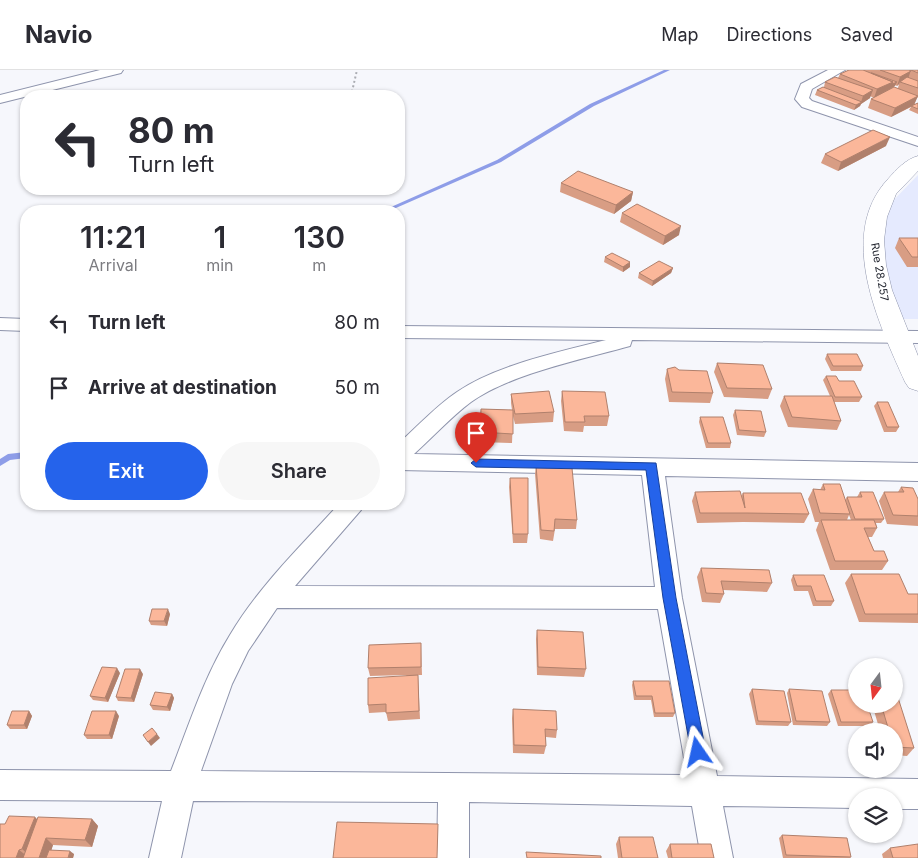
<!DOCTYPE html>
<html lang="en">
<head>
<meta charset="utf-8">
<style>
  :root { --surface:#fff; --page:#f7f7f7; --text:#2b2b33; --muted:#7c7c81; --line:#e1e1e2; --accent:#2563eb }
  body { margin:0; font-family:Inter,sans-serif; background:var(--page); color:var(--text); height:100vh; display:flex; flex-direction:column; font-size:19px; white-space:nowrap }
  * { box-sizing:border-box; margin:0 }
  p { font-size:16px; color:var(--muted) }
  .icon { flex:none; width:28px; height:28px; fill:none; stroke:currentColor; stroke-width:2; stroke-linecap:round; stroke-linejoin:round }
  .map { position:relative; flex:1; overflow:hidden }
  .panel { position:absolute; left:20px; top:135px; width:385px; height:305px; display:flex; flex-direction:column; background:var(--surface); border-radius:20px; box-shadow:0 1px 4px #0004 }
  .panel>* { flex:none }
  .top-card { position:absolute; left:20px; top:20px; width:385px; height:105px; border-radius:20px; box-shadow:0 1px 4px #0004; background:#fff; color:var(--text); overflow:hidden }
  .needle { width:32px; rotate:195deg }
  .fabs { position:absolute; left:848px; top:588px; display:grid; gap:10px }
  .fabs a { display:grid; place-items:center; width:55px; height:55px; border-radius:50%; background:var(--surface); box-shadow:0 1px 4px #0004; font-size:25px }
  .pin { position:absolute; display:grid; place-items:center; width:42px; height:42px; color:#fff; margin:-51px -21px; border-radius:50% 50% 50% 0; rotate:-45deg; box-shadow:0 0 5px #0007 }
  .pin .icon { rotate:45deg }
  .me { position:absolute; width:55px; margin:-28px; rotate:349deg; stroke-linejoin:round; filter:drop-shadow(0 0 4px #0008) }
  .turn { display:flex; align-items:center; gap:18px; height:105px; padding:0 25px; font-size:22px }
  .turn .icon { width:65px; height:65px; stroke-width:2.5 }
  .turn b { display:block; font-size:35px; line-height:42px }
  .eta { display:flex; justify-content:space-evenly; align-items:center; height:85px; text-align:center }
  .eta b { font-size:30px; font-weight:600; line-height:35px }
  .action { display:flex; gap:10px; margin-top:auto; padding:10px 25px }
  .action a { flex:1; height:58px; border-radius:30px; background:var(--accent); color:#fff; font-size:20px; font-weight:600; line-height:58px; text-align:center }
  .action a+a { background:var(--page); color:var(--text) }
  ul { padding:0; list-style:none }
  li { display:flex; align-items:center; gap:15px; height:65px; padding:0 25px }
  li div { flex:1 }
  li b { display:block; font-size:19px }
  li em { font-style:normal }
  header { display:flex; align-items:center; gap:30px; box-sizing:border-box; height:70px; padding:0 25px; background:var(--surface); border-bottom:1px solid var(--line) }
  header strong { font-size:24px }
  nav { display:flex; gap:28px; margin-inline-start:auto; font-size:18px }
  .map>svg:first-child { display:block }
  .built { fill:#e5eafe }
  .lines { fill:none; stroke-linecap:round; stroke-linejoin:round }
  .stream { fill:#8e9de8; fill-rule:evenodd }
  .minor-casing { stroke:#8e94ac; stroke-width:2 }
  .tertiary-casing { stroke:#8e94ac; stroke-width:1 }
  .path { stroke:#aaacb2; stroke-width:2; stroke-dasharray:2 2.5; stroke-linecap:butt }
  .minor { fill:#fff; fill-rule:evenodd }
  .tertiary { fill:#fff; fill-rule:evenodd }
  .wall { fill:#d89d84; fill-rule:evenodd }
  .shaded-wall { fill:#b0806c }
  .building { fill:#fbb79a; stroke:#b0806c }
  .route { fill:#2563eb; stroke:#184099 }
  .labels { text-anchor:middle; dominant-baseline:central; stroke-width:5; stroke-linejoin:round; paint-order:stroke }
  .far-street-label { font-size:11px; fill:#242731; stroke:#fff }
</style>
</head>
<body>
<header>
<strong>Navio</strong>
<nav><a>Map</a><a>Directions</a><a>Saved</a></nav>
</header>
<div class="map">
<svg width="918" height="788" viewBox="0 0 918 788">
  <rect width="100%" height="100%" fill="#f6f7fc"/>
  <!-- built -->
  <path class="built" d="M918,105V249H902L886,210L883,183L884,158L890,134Z"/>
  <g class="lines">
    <!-- stream -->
    <path class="stream" d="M664,0H670L594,36L501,92L389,141H382L497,90L590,34Z
      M26,382V388L10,390L0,396V389L8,384Z"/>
    <defs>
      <path id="minor" d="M100,0H123L121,3L0,33V25Z
        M828,0H845L812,19L809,28L812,31L918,67V76L802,37L795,29L801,14Z
        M0,248L26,249V261L0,260Z
        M399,256L918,261V273L632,270L630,276C583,289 510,304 471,332C451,347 433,367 414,384L918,393V411L665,406L682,528L717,706L918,709V739H894V726H856V738L723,736L733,788H701L692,736L469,732V788H437L438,732L193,731L181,788H149L162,731L0,730V700L171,701C189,655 204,607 230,565C259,516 301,476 339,434H365L361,440L295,516L655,517L642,405L399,400V373C418,356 436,336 457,322C496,295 559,282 606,270L399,268ZM277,538L658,539L687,705L201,701L232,614L248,581Z"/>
      <path id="tertiary" d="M918,86V101L896,124L887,147L884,170L886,195L892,220L918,286V321L909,318L905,312C879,254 836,165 888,109C896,100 906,89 918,86Z"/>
    </defs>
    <!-- minor casing -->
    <use href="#minor" class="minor-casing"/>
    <!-- tertiary casing -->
    <use href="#tertiary" class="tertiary-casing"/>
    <!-- path -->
    <path class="path" d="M351,26L357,0
      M328,123L329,119"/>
    <!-- minor -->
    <use href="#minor" class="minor"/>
    <!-- tertiary -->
    <use href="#tertiary" class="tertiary"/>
  </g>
  <!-- wall -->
  <path class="wall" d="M849,0H918V28L917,27L914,35L918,33V44L909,40L911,37L891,47L868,38L871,29L874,28L870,26V28L861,34L860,36L854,40L815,25L817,20L824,17L825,12L838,8L840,4ZM899,14L898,18L891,19L895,15L897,16Z
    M886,76L838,101L821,93L825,84Z
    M561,113L633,122L631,131L614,144L560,122Z
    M622,143L679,165L663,175L620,152Z
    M899,168H918V197H907L895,178Z
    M605,187L630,197L623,202L604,192Z
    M673,198L671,203L652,216L638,208L639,203Z
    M827,284L863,296L861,301H831L825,289Z
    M717,293L772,319L768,329L724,327L714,302Z
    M667,299L713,323L710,333L669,332L665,309Z
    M826,306L839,311L862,327L859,332H834L841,351L837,360L788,357L780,336L784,326H830L823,310Z
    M562,321L609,346L607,356H584L583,362L564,361L561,331Z
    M511,324L554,342L553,352L515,354L513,346L512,373L480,372L481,339L512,340L511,333Z
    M877,332L899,357L896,362H884L874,336Z
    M735,340L766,362L764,367L737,365L733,345Z
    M700,347L731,373L730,378H706L699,352Z
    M536,395L577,450L576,459H555L553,471L540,469L535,404Z
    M510,408L528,464L527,473H513L509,417Z
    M823,414L845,430L847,427H857L860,422L884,449L881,453H876L877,458L872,467H868L874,481L888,491L882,500H830L816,460L819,452H815L808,429L813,419L820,420ZM849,445L851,450H847Z
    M901,417L918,429V456L887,454L879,431L884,422H898Z
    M695,422L741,427L743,423L809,444L804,453L743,452L697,453L692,431Z
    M701,498L772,513L767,522L723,520L724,524L720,533L702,532L697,507Z
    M851,504L908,524H918V553L859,552L845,513Z
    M793,505L834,531L831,536H813L808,521H794L791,510Z
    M170,544L167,556L151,555L149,551Z
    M537,560L586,599L584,607L537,605L536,569Z
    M421,573L422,605H418L420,649L388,651L386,642L369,643L368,635L407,605L370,606L368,598Z
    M120,603L108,632L93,630L90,626Z
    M143,604L134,632L118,631L116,627Z
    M633,611L675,643L673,647H654L651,630H634L632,615Z
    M752,619L791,652L788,656L756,655L749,624Z
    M789,619L830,652L827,656L793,655L787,623Z
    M831,620L873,652L870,656H838L828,624Z
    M172,624L174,628L170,641L153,640L150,635Z
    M872,634H894L914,678L907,686L894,685V661H880Z
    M513,639L557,660L556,668L546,667V676L544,684L513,683L512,648Z
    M29,641L32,646L27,659H10L7,655Z
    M119,646L112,669H87L84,665Z
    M37,749H92L98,756L92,777L53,775L51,780L74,784L73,788H0L5,754Z
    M782,765L851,787L850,788H783L779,768Z
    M619,767L658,788H618L616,774Z
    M670,774L714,788H668L666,781Z
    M890,778L918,788H883L882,784Z"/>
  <!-- shaded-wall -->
  <path class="shaded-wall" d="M909,0H918H911L908,9L900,12L899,14L897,16L900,7Z
    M893,12L890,21L874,28L877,19Z
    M897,12L895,16L891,19L892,14Z
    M873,20L870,28L861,34L860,36L854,40L856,35L861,32L863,26Z
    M918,26L914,35L891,47L895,38Z
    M890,67L886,76L838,101L841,92Z
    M633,122L631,131L614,144L616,135Z
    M681,156L679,165L663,175L665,166Z
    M630,192V197L623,202V197Z
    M673,198L671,203L652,216L653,211Z
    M168,539L170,544L167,556L164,551Z
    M117,598L120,603L108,632L105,628Z
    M140,599L143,604L134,632L131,628Z
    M172,624L174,628L170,641L167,637Z
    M29,641L32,646L27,659L24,655Z
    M116,641L119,646L112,669L109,665Z
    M157,664L160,668L151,676L148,672Z
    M35,747L42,754L30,786L22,779Z
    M92,749L98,756L92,777L85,770Z
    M46,768L53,775L49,788H39Z
    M19,780L27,786L26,788H16Z
    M70,781L74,784L73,788H68Z"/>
  <!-- building -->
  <path class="building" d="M849,0H863L893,12L877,19L840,4Z
    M880,0H909L911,1L900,7Z
    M911,0H918V3Z
    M871,3H872L897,12L892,14L893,12Z
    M835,7L873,20L863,26L825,12Z
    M907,7L918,11V18L900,12Z
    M823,17L862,32L856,35L817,20Z
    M894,17L918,26L895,38L871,29Z
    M918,33V39L911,36Z
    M873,60L890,67L841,92L825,84Z
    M578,101L633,122L616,135L561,113Z
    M637,134L681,156L665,166L622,143Z
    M899,168H918V187H912Z
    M612,183L630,192L623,197L605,187Z
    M659,191L673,198L653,211L639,203Z
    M827,284H857L863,296H833Z
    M717,293L763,295L772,319L727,318Z
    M675,297L679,300L707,301L713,323L672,322L667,299Z
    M826,306H836L839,311H854L862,327H835Z
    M549,321L554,342L515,344L511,324Z
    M562,321L605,322L609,346H584L585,352H565Z
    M784,326H832L841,351L792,347Z
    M877,332H888L899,357H887Z
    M481,339L513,340V364L480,362Z
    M735,340L761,341L766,362L739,360Z
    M700,347H723L731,373H708Z
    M536,395L572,398L577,450L555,449L554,461L541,460Z
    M510,408H528V464H513Z
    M823,414H840L850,444L820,443L813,419L825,420Z
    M901,417L913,418L918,429V446L893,445L884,422H904Z
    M740,421L745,438L743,423H801L809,444L747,443H700L695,422Z
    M860,422H873L884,449H855L847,427H862Z
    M821,450H874L877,458H864L874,481H884L888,491H835Z
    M701,498L769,500L772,513L721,511L724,524L706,523Z
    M851,504H899L908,524H918V544H865Z
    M793,505H824L834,531H816L811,516H797Z
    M152,539H168L164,551H149Z
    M537,560L583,562L586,599L538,597Z
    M421,573V597L368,598L369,575Z
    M102,597L117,598L105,628L90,626Z
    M125,599H140L131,628L116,627Z
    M418,605L419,641L386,643V634L368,635V608Z
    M633,611H669L675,643H655L652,626H636Z
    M894,615L914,678L894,677V661H889L881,634H894Z
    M752,619L784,621L791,652L758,651Z
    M789,619L822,621L830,652L796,651Z
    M831,620H856V634H867L873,652H841Z
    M155,622L172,624L167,637L150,635Z
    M513,639L556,641L557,660L545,659L546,676L514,675Z
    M12,641H29L24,655H7Z
    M92,641H116L109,665H84Z
    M152,658L157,664L148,672L143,665Z
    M9,746L35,747L22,779L19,780L16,788H0V754H5Z
    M38,747L92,749L85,770L46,768L39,788H23Z
    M337,752L438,754L437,788H333Z
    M782,765L847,768L851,787L786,785Z
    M619,767H653L658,788H622Z
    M670,774H711L714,788H672Z
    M918,774V788H893L890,778Z
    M49,780L70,781L68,788H46Z
    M526,782L601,786V788H527Z"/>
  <!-- route -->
  <path class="route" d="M476,389L656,393L676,528L706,682L704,687L698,690L693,687L691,682L663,528L646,400L476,397L471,393Z"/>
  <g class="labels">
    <!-- far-street labels -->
    <g class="far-street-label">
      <text transform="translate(880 202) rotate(80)">Rue 28.257</text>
    </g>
  </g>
</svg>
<div class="fabs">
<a><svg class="needle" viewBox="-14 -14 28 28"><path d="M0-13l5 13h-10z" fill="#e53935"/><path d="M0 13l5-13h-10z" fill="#7c7c81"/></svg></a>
<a><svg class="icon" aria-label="sound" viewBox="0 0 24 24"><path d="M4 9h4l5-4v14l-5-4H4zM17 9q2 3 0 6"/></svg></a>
<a><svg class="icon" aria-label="layers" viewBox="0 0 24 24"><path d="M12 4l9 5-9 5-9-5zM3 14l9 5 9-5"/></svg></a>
</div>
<div class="pin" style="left:476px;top:393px;background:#d93025"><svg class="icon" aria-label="arrive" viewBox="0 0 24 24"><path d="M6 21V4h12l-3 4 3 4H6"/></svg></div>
<svg class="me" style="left:698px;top:682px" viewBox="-20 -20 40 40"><path d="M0-17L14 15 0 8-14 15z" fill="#2563eb" stroke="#fff" stroke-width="4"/></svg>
<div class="top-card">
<div class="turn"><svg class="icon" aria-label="left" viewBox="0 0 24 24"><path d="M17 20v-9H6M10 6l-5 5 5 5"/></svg><div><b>80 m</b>Turn left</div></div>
</div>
<section class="panel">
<div class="eta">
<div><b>11:21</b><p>Arrival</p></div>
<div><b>1</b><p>min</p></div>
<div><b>130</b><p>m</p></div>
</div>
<ul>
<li><svg class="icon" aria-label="left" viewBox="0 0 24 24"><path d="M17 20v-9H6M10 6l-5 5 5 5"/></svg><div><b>Turn left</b></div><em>80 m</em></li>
<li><svg class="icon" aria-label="arrive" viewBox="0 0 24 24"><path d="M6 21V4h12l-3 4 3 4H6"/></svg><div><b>Arrive at destination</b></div><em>50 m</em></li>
</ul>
<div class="action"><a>Exit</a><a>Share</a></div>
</section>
</div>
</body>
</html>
